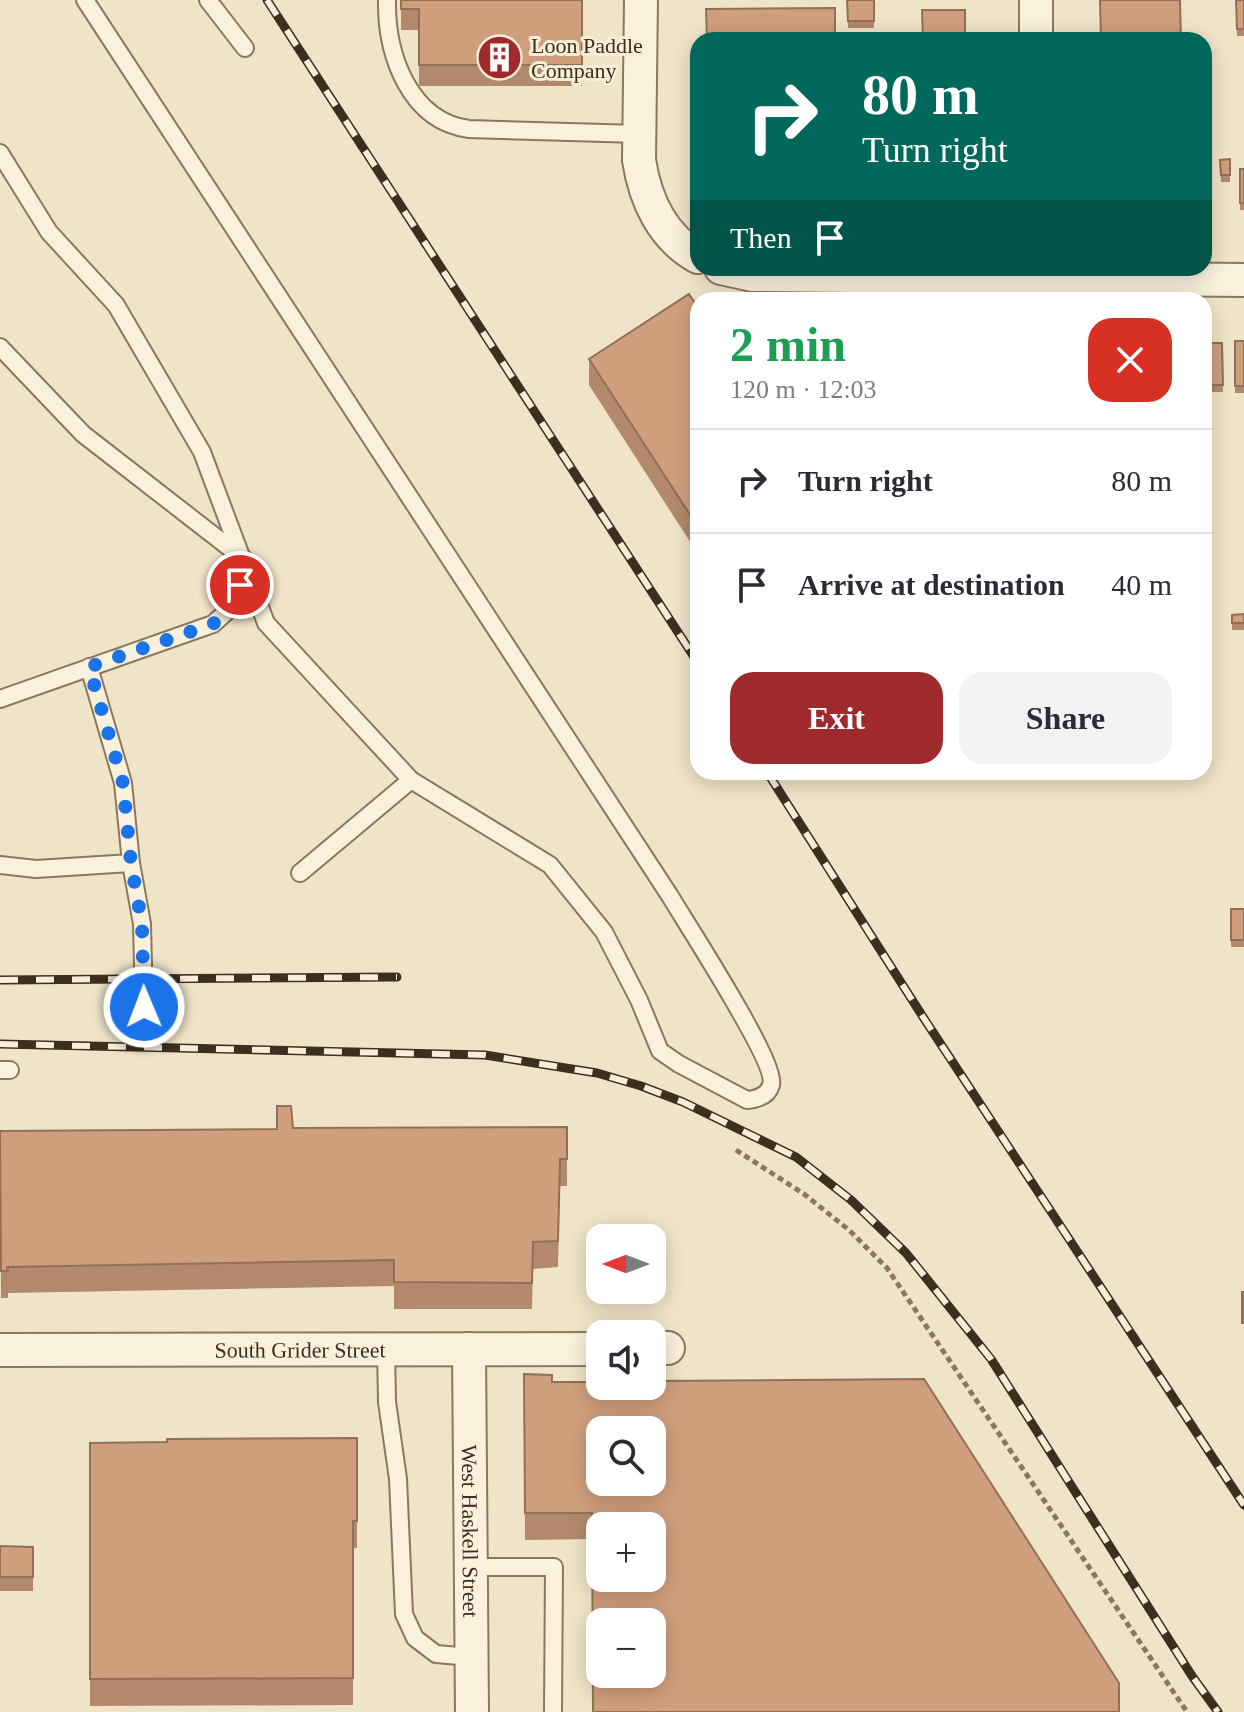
<!DOCTYPE html>
<html lang="en">
<head>
<meta charset="utf-8">
<style>
  :root { --surface:#fff; --page:#f2f2f3; --text:#2b2b33; --muted:#7c7c81; --line:#e1e1e2; --accent:#9e2a2b }
  body { margin:0; font-family:"Times New Roman",serif; background:var(--page); color:var(--text); height:100vh; display:flex; flex-direction:column; font-size:30px; white-space:nowrap }
  * { box-sizing:border-box; margin:0 }
  p { font-size:26px; color:var(--muted) }
  .icon { flex:none; width:44px; height:44px; fill:none; stroke:currentColor; stroke-width:2; stroke-linecap:round; stroke-linejoin:round }
  .map { position:relative; flex:1; overflow:hidden }
  .panel { position:absolute; left:690px; top:292px; width:522px; height:488px; display:flex; flex-direction:column; background:var(--surface); border-radius:24px; box-shadow:0 4px 20px #0003 }
  .panel>* { flex:none }
  .hud { position:absolute; left:690px; top:32px; width:522px; height:244px; border-radius:24px; box-shadow:0 4px 20px #0003; background:#00695c; color:#fff; overflow:hidden }
  .needle { width:52px; rotate:270deg }
  .fabs { position:absolute; left:586px; top:1224px; display:grid; gap:16px }
  .fabs a { display:grid; place-items:center; width:80px; height:80px; border-radius:16px; background:var(--surface); box-shadow:0 4px 20px #0003; font-size:40px }
  .pin { position:absolute; display:grid; place-items:center; width:68px; height:68px; color:#fff; margin:-34px; border:4px solid #fff; border-radius:50%; box-shadow:0 2px 8px #0007 }
  .me { position:absolute; width:88px; margin:-44px; rotate:359deg; stroke-linejoin:round; filter:drop-shadow(0 0 6px #0008) }
  .turn { display:flex; align-items:center; gap:28px; height:168px; padding:0 40px; font-size:36px }
  .turn .icon { width:104px; height:104px; stroke-width:2.5 }
  .turn b { display:block; font-size:56px; line-height:68px }
  .then { display:flex; align-items:center; height:76px; padding:0 40px; background:#0003; gap:16px; font-size:30px }
  .round { display:grid; place-items:center; flex:none; width:84px; height:84px; border-radius:24px; background:var(--page) }
  .overview { display:flex; align-items:center; justify-content:space-between; height:136px; padding:0 40px }
  h1 { font-size:48px; font-weight:700; line-height:60px; color:#1e9e55 }
  .cta { display:flex; gap:16px; margin-top:auto; padding:16px 40px }
  .cta a { flex:1; height:92px; border-radius:24px; background:var(--accent); color:#fff; font-size:32px; font-weight:700; line-height:92px; text-align:center }
  .cta a+a { background:var(--page); color:var(--text) }
  ul { padding:0; list-style:none }
  li { display:flex; align-items:center; gap:24px; height:104px; padding:0 40px; border-top:2px solid var(--line) }
  li div { flex:1 }
  li b { display:block; font-size:30px }
  li em { font-style:normal }
  .map>svg:first-child { display:block }
  .lines { fill:none; stroke-linecap:round; stroke-linejoin:round }
  .service-casing { stroke:#8d765c; stroke-width:20 }
  .minor-casing { stroke:#8d765c; stroke-width:36 }
  .path { stroke:#8d765c; stroke-width:5; stroke-dasharray:6 4; stroke-linecap:butt }
  .service { stroke:#faf1dc; stroke-width:16 }
  .minor { stroke:#faf1dc; stroke-width:32 }
  .rail-casing { stroke:#3d2e20; stroke-width:9 }
  .rail { stroke:#f7eed8; stroke-width:6; stroke-dasharray:18; stroke-linecap:butt }
  .wall { fill:#b2896c }
  .building { fill:#cf9f7d; stroke:#916f58; stroke-width:2; fill-rule:evenodd }
  .route { stroke:#1a73e8; stroke-width:14; stroke-dasharray:0 25.2 }
  .labels { text-anchor:middle; dominant-baseline:central; stroke-width:6; stroke-linejoin:round; paint-order:stroke }
  .poi-label { font-size:22px; fill:#3d2e20; stroke:#f7eed8; text-anchor:start }
  .street-label { font-size:22px; fill:#3d2e20; stroke:#f7eed8 }
</style>
</head>
<body>
<div class="map">
<svg width="1244" height="1712" viewBox="0 0 1244 1712">
  <rect width="100%" height="100%" fill="#f0e4c8"/>
  <g class="lines">
    <defs>
      <path id="service" d="M208,0L245,48
        M387,0C386,54 409,121 469,129L639,134
        M0,153L49,232L116,305L202,452L266,623L411,780L550,865L604,932L639,1000L660,1051L679,1064L747,1100C757,1099 768,1096 771,1085C778,1064 686,923 670,896L85,0
        M0,347L83,434L244,559L235,604L213,624L0,699
        M89,667L123,783L131,863L142,924L144,1007
        M0,865L36,869L131,863
        M300,873L411,780
        M0,1070H10
        M386,1349L387,1402L398,1479L404,1614L415,1638L436,1654L471,1657
        M471,1567H554L553,1712"/>
      <g id="minor">
        <path d="M641,0L639,160C645,199 662,237 698,257"/>
        <path d="M1036,40V0"/>
        <path d="M721,268L753,275L1244,280"/>
        <path d="M652,1348H668"/>
        <path id="s1" d="M469,1349L472,1712"/>
        <path id="s2" d="M0,1350L600,1349"/>
      </g>
    </defs>
    <!-- service casing -->
    <use href="#service" class="service-casing"/>
    <!-- minor casing -->
    <use href="#minor" class="minor-casing"/>
    <!-- path -->
    <path class="path" d="M736,1150L804,1194L849,1230L887,1268L1187,1712"/>
    <!-- service -->
    <use href="#service" class="service"/>
    <!-- minor -->
    <use href="#minor" class="minor"/>
    <defs>
      <path id="rail" d="M267,0L698,663
        M767,772L923,1017L1244,1505
        M0,980L397,977
        M0,1044L485,1055L597,1073L641,1086L683,1102L796,1157L851,1200L906,1253L991,1359L1192,1676L1218,1712"/>
    </defs>
    <!-- rail casing -->
    <use href="#rail" class="rail-casing"/>
    <!-- rail -->
    <use href="#rail" class="rail"/>
  </g>
  <!-- wall -->
  <path class="wall" d="M401,0H582V86H419V30H401Z
    M847,0H874V28H848Z
    M1236,0H1244V36H1237Z
    M1204,75H1206V115H1204Z
    M1230,159V182H1221L1220,160Z
    M1240,169H1244V210H1240Z
    M698,308V554L589,385V359Z
    M1235,341H1244V393H1235Z
    M1204,343H1222L1223,392H1204Z
    M1204,508H1209V551H1204Z
    M1204,583H1209L1210,628H1204Z
    M1244,614V630H1232V615Z
    M1231,909H1244V947H1231Z
    M567,1127V1186H560L558,1267L533,1269L532,1309H394V1286L8,1293V1298H1L0,1131Z
    M524,1374L552,1382H600L592,1539L525,1540Z
    M357,1438V1548H353V1705L90,1706V1443Z
    M0,1546L33,1547V1591H0Z"/>
  <!-- building -->
  <path class="building" d="M401,0H582V65H419V9H401Z
    M847,0H874V21H848Z
    M1100,0H1180L1181,40H1101Z
    M1236,0H1244V29H1237Z
    M835,8V40H707L706,9Z
    M922,10H965V37H959V40H923Z
    M1204,75H1206V101H1204Z
    M1230,159V175H1221L1220,160Z
    M1240,169H1244V203H1240Z
    M689,294L698,308V527L589,359Z
    M1235,341H1244V386H1235Z
    M1204,343H1222L1223,385H1204Z
    M1204,438H1208L1206,467L1204,466Z
    M1204,508H1209V544H1204Z
    M1204,583H1209L1210,621H1204Z
    M1244,614V623H1232V615Z
    M1231,909H1244V940H1231Z
    M277,1106H291L293,1128L567,1127V1159H560L558,1241L533,1242L532,1283L394,1282V1260L7,1267L8,1271H1L0,1131L277,1129Z
    M1242,1292H1244V1323H1242Z
    M524,1374L552,1375V1382H600V1386H652V1381L924,1379L1119,1683V1712H593L592,1513H525ZM600,1430H652V1482H600ZM600,1526H652V1578H600ZM600,1622H652V1674H600Z
    M357,1438V1521H353V1678L90,1679V1443L167,1442V1439Z
    M0,1546L33,1547V1577H0Z"/>
  <g class="lines">
    <!-- route -->
    <path class="route" d="M144,1007L142,924L131,863L123,783L89,667L213,624L235,604L240,585"/>
  </g>
  <!-- icons -->
  <defs>
    <symbol id="building-disc" viewBox="-11 -11 22 22"><circle r="9.5" fill="#9e2a2b" stroke="#f7eed8"/><path d="M-4-6H4V6H1V3H-1V6H-4ZM-2.5-4.3h1.7v1.8h-1.7ZM.8-4.3h1.7v1.8H.8ZM-2.5-1h1.7V.8h-1.7ZM.8-1h1.7V.8H.8Z" fill="#fff"/></symbol>
  </defs>
  <g fill-rule="evenodd">
    <use href="#building-disc" x="474" y="32" width="51" height="51"/>
  </g>
  <g class="labels">
    <!-- poi labels -->
    <g class="poi-label">
      <text x="531" y="45">Loon Paddle<tspan x="531" dy="25">Company</tspan></text>
    </g>
    <!-- street labels -->
    <g class="street-label">
      <text stroke="none"><textPath href="#s2" startOffset="300">South Grider Street</textPath></text>
      <text stroke="none"><textPath href="#s1" startOffset="182">West Haskell Street</textPath></text>
    </g>
  </g>
</svg>
<div class="fabs">
<a><svg class="needle" viewBox="-14 -14 28 28"><path d="M0-13l5 13h-10z" fill="#e53935"/><path d="M0 13l5-13h-10z" fill="#7c7c81"/></svg></a>
<a><svg class="icon" aria-label="sound" viewBox="0 0 24 24"><path d="M4 9h4l5-4v14l-5-4H4zM17 9q2 3 0 6"/></svg></a>
<a><svg class="icon" aria-label="search" viewBox="0 0 24 24"><circle cx="10" cy="10" r="6"/><path d="M15 15l6 6"/></svg></a>
<a>+</a>
<a>−</a>
</div>
<div class="pin" style="left:240px;top:585px;background:#d93025"><svg class="icon" aria-label="arrive" viewBox="0 0 24 24"><path d="M6 21V4h12l-3 4 3 4H6"/></svg></div>
<svg class="me" style="left:144px;top:1007px" viewBox="-20 -20 40 40"><circle r="17" fill="#1a73e8" stroke="#fff" stroke-width="3"/><path d="M0-11L8 9 0 5-8 9z" fill="#fff"/></svg>
<div class="hud">
<div class="turn"><svg class="icon" aria-label="right" viewBox="0 0 24 24"><path d="M7 20v-9h11M14 6l5 5-5 5"/></svg><div><b>80 m</b>Turn right</div></div>
<div class="then">Then<svg class="icon" aria-label="arrive" viewBox="0 0 24 24"><path d="M6 21V4h12l-3 4 3 4H6"/></svg></div>
</div>
<section class="panel">
<div class="overview"><div><h1>2 min</h1><p>120 m · 12:03</p></div><a class="round" style="background:#d93025;color:#fff"><svg class="icon" aria-label="close" viewBox="0 0 24 24"><path d="M6 6l12 12M18 6L6 18"/></svg></a></div>
<ul>
<li><svg class="icon" aria-label="right" viewBox="0 0 24 24"><path d="M7 20v-9h11M14 6l5 5-5 5"/></svg><div><b>Turn right</b></div><em>80 m</em></li>
<li><svg class="icon" aria-label="arrive" viewBox="0 0 24 24"><path d="M6 21V4h12l-3 4 3 4H6"/></svg><div><b>Arrive at destination</b></div><em>40 m</em></li>
</ul>
<div class="cta"><a>Exit</a><a>Share</a></div>
</section>
</div>
</body>
</html>
